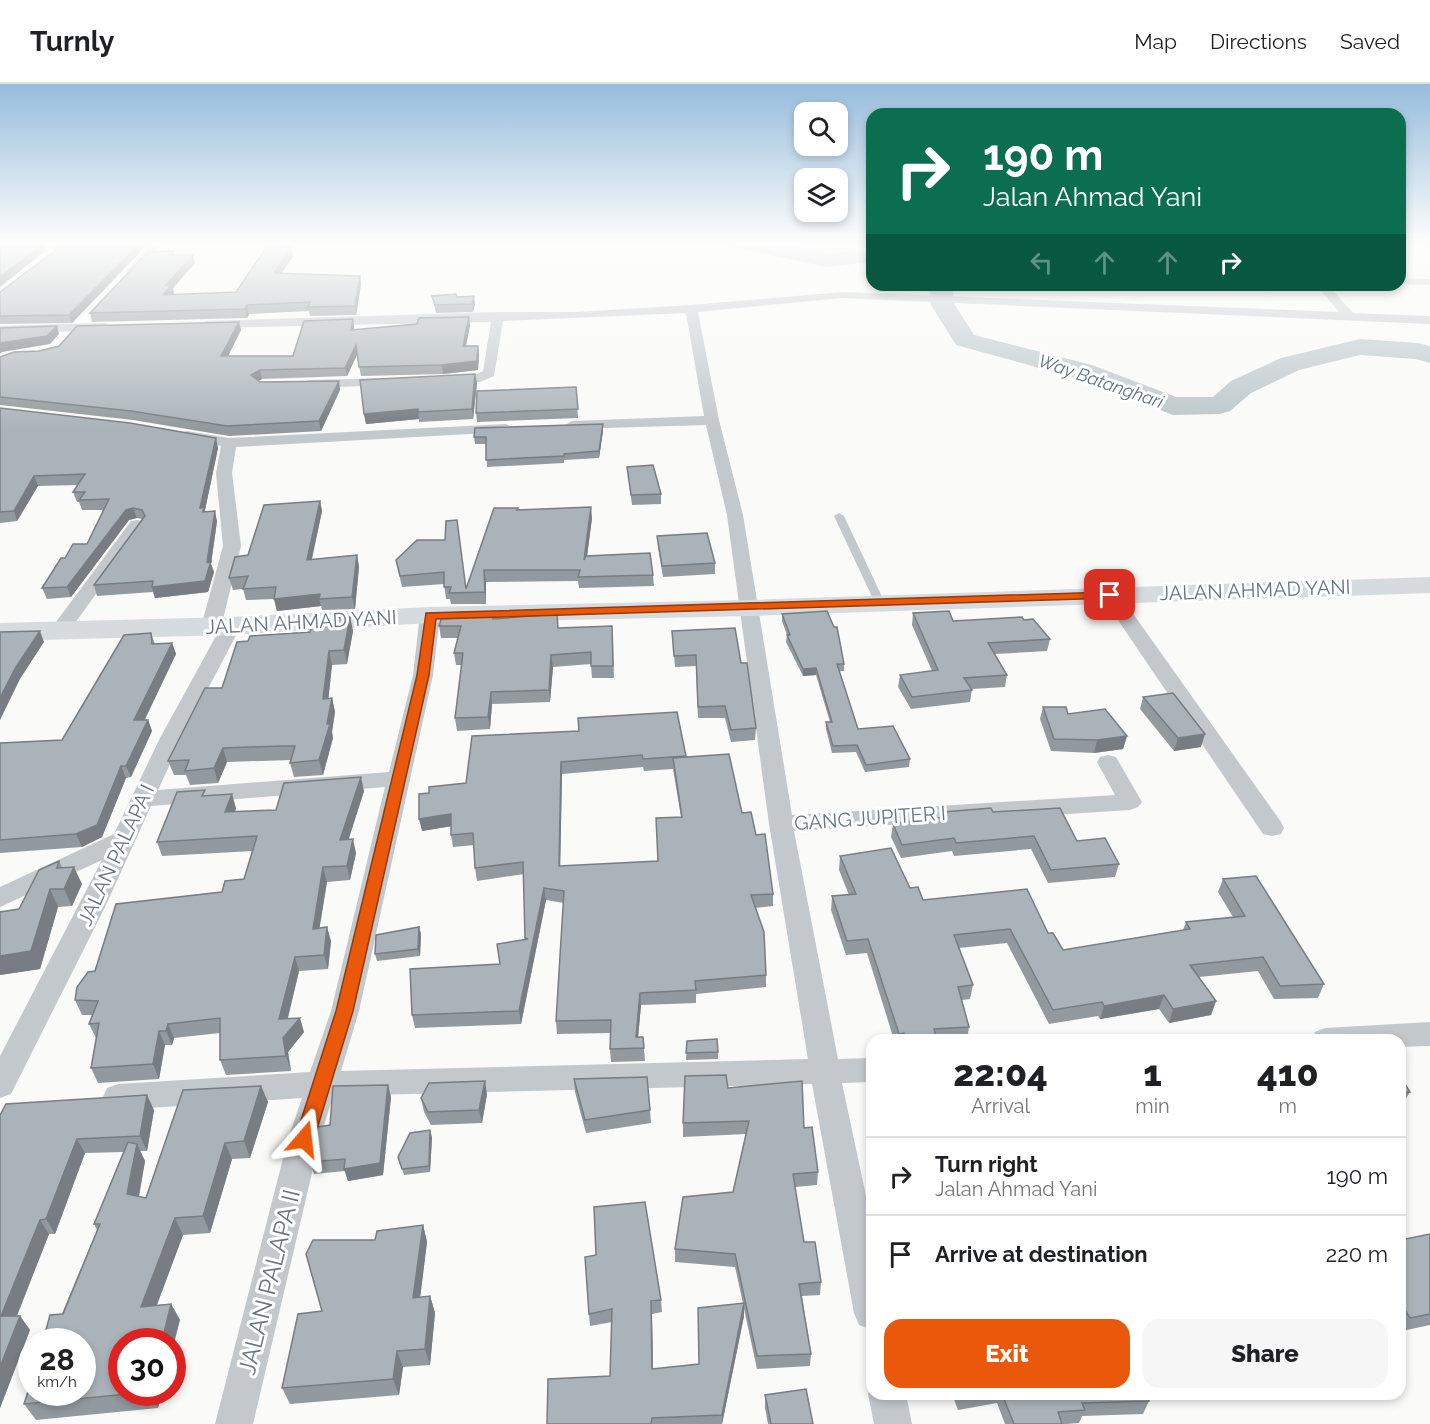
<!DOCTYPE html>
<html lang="en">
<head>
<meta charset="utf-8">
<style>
  :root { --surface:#fff; --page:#f6f6f6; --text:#202124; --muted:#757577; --line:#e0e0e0; --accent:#ea580c }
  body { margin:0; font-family:Raleway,sans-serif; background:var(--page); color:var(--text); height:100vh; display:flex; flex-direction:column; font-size:22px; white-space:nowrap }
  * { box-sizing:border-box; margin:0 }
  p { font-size:20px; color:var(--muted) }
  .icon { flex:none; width:33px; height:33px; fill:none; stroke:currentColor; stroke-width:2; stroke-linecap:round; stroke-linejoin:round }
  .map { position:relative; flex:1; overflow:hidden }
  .details { position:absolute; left:866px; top:950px; width:540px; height:366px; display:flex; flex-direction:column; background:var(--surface); border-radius:18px; box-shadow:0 3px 9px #0003 }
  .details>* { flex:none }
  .banner { position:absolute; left:866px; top:24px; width:540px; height:183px; border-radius:18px; box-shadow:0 3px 9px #0003; background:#0b6e4f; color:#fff; overflow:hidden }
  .buttons { position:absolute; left:794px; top:18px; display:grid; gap:12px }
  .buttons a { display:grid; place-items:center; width:54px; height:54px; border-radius:12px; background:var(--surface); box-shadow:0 3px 9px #0003; font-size:30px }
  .speed { position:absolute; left:18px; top:1244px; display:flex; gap:12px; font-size:30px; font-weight:700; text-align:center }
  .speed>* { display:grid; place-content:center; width:78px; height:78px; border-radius:50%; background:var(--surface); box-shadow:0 3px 9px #0003; line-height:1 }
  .speed small { font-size:15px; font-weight:400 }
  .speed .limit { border:9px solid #d22; background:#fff; color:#111 }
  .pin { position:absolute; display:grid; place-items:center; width:51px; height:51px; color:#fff; margin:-26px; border-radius:12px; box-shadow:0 3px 9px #0006 }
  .me { position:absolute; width:66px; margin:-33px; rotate:17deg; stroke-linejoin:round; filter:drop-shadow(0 0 4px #0008) }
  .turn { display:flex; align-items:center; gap:21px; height:126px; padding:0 18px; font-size:27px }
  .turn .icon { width:78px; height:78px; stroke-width:2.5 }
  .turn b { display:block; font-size:42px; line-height:51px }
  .lanes { display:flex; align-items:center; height:57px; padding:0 18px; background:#0003; justify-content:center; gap:30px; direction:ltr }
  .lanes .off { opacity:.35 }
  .eta { display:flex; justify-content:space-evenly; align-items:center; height:102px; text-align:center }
  .eta b { font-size:36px; font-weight:800; line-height:42px }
  .primary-button { display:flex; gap:12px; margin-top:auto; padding:12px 18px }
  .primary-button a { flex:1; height:69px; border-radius:18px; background:var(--accent); color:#fff; font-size:24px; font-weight:800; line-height:69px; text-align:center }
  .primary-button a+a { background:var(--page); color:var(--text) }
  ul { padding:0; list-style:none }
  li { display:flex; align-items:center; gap:18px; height:78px; padding:0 18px; border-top:2px solid var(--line) }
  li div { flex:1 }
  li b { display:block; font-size:22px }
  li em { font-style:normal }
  header { display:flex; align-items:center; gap:36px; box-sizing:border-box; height:84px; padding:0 30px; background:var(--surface); border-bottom:2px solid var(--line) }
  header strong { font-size:28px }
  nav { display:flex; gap:33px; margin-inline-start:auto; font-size:21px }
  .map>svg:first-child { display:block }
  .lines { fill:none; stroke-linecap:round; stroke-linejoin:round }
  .river { fill:#bbc7cb; fill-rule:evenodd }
  .service { fill:#c3c8cc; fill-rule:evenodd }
  .minor { fill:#c3c8cc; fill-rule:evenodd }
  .primary { fill:#d6dbdf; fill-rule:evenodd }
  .wall { fill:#929a9f; fill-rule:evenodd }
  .shaded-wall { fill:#777d82 }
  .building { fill:#aab3b9; stroke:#777d82; stroke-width:1.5 }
  .route { fill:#ea580c; stroke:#983908; stroke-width:1.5 }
  .labels { text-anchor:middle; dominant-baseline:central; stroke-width:6; stroke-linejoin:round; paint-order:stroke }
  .far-water-label { font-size:18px; font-style:italic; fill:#60757c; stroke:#fff }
  .street-label { font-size:20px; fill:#657683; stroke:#fff }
  .near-street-label { font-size:24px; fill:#657683; stroke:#fff }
</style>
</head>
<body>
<header>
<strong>Turnly</strong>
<nav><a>Map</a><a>Directions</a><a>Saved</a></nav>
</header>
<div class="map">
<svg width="1430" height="1340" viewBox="0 0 1430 1340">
  <rect width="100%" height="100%" fill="#fafaf8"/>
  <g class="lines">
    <!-- river -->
    <path class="river" d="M728,158H770L826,169L872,166V178L826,183L738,164L731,162Z
      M930,201H952L955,221L974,251L1092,281L1176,313H1213L1231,297L1281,274L1360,255L1418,259L1430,262V279L1415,275L1360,271L1299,286L1251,309L1230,327L1220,330L1173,331L1072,293L956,261L931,221Z"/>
    <!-- service -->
    <path class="service" d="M839,429L844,432L885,519L884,521L880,522L875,519L834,432Z"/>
    <!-- minor -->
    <path class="minor" d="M68,158H162V159L135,191L131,192L125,189L148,162L0,166V160Z
      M1420,158H1430V165Z
      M1400,194L1430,195V201L1400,200Z
      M1316,201H1328L1353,229L1430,232V240L842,214L698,228L719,336L743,431L792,731L1115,711L1097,678L1100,673L1108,671L1116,673L1142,718L1138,723L1130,726L794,747L838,975L872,974V998L842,999L872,1140V1246L859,1241L854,1229L812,1000L333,1012L320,1055L253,1340H215L288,1055L302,1014L118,1026L107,1022L103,1013L107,1004L118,1000L310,988L331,927L385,703L151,722L105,823L11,1010L0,1014V972L102,776L0,823V803L114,750L160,654L221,543L218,547H204L201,543L223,462L216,389L221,362L182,354L180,351L182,348L187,347L229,354L506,340L513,344L506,348L236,363L232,389L241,462L221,543L224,538H238L241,542L182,654L158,706L389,688L413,591L420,531L423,527H437L440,531L433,591L359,927L341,987L808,975L769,740L727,431L706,341L572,345L565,341L572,337L704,332L686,229L503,237L494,292L480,298L446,300L441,299L439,296L441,293L477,290L483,287L491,238L209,244L205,243L203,240L205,237L498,228H576L691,221L842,208L1339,228Z
      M104,239L108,240L110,243L108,246L0,250V242Z
      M389,294L394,295L396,298L394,301L308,304L301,300L308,296Z
      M137,436L143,437L146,441L67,550H53L50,546L53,542L131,437Z
      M1110,505L1117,507L1281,738L1284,744L1281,750L1272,752L1263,750L1101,511L1103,507Z
      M1430,938V962L1400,963V956H1311L1315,948L1325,944Z
      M872,1302V1310H906L912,1340H874L868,1310Z"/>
    <!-- primary -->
    <path class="primary" d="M1430,493V509L749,532L430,539L231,551L0,557V539L231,533L430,523L749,516Z"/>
  </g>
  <!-- wall -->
  <path class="wall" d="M141,158L143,165L72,239L0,240V208Z
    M291,163L293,172L282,189L360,192L361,200L356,231L310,232L309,227L249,230L247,234L92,238L90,229L174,167L175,171L195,179L173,204L174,209L173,211L236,208Z
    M432,212L457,213L475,220L473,228L436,229Z
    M353,235L354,246L470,241L466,262L479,270L478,286L443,290L361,292L357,270L347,292L262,295L258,297L260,298L339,297L340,306L321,347L229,352L133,336L0,321V273L39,267L241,246L228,272H293Z
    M475,290L477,299L473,335L419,338V335L366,340L364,330Z
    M576,303L578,334L477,338L476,329Z
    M0,324L218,364L205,426V428L217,437L211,480L214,488L208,508L155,514L153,508L97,512L94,501L142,435L137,434L129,436L71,513L47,515L42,504L65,474L87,460L104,426H82L79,418H77L73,408L78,401L38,402L17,437L0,439Z
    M603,340V347L599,374L564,376V379L487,383L486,360H475L474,353Z
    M627,383L661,410V420L632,421Z
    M320,417L322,427L312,475L357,471L359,483L355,525L322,526L321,522L277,527L274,515L246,516L243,505L233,506L229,494L248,471Z
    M518,426L592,434L587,472L653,491L654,502L579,504L578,497L486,498V520H451L450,515H446L444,500L402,503L396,476L445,456L467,505Z
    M657,452L715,479V490L663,493L658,463Z
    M913,529L953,537L1024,536L1050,555L1047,567L995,570L1007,591L1005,603L972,605L970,618L911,625L898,603L900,591L932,587L912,541Z
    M782,530L844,580V587H839L858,645L910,675L909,683L865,688L856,668L832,669L826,645V638H830L816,591L803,592L786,558L787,551L782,537Z
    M486,531L495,535L559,544L613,554L614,594H592L591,580L553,583L550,618L492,620L490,645L457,647L455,634L462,581H456L454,569L458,554H441L439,542Z
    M350,533L353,547L347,580L332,581L328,614H332L335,628L332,648L333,654L323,691L294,693L290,679L291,676L227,678L218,699L190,701L186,691H174L168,677L222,604L248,557L310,548Z
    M672,547L741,579L756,644L755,656L731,658L725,634H698L696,582L675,583Z
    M151,549L155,560L172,559L176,570L144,636H148L152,647L131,693L126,694L102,753L82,763L0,769V659L62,656Z
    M1143,613L1201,663L1174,667L1140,625Z
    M1043,623L1068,630L1127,652L1123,665L1094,669L1051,667L1040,635Z
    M677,628L686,673L742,729L756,751L773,810V822L755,824L766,891V903L696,910V919L641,921L638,953H643L645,977L611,978L610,965V949L557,950L556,937L564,819L546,816L521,940L415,944L412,931L500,880L526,855L524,790L477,797L475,784L474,761L453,763L451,751V742L422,747L429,709L466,699L579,647ZM643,683L644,687L673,685L681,733L658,777L560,782L562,690Z
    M364,707L348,756L356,769L350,796L327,798L319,844L331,857L328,885L299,887L288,934L304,948L288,968L291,987L226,991L220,976V949L174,954L172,961H165L159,995L98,999L91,984L96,954L89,940L93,931H82L75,916L95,887L244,795L253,767L162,772L157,758L207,712L236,724L235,728L276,726Z
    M943,728H993L1077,757L1119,780L1115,793L1048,799L1031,765L954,772L952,767L901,774L891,753L893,740L942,734Z
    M840,772L910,804L923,816L1048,849L1063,866L1183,846L1186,838L1233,833L1218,808L1223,795L1324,900L1318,914L1274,915L1258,887L1199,893L1216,917L1211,931L1169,939L1159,925L1100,935L1098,932L1049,940L1007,859L959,864L973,901L970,915L962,916L969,943L967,956H894L867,869L846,871L831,826L832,812L849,811L839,786Z
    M59,777L62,783L82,800L72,822L58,823L40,885L0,891V828L19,825Z
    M419,843L421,850L420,872L377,877L375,870Z
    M687,957L718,968V975L686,976Z
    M1400,992L1410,1008L1402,1021H1400Z
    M574,995L650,1026L651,1039L586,1049L575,1008Z
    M261,1002L268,1018L250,1074L232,1075L210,1149L183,1151L157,1221L171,1220L180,1236L122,1308H162L158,1324L36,1336L24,1320L97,1146L94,1140L123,1068L85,1069L55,1150H49L17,1232H20L30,1246L0,1324V1031L154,1026L147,1067H140L145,1077L139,1113L146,1114Z
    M728,1004L804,1044L818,1088L817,1101L795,1103L804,1158L821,1198L820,1211L802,1212L811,1270L810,1282L757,1285L744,1225V1232L722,1340H547L610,1292L612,1238L590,1242L589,1230L661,1216L662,1228L652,1230L653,1285L699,1280L743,1219L735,1183L675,1178V1165L733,1108L746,1050L683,1053V1039Z
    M487,1010L482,1039L431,1041L424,1028L421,1014Z
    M391,1013L383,1091L348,1097L345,1087L314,1090L310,1078L330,1041Z
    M432,1053L430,1088L404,1091L398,1073Z
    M423,1141L427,1158L420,1213L430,1212L435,1229L430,1281L403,1283L399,1311L290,1320L282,1304L322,1227L375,1156Z
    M1430,1150V1241L1402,1247L1400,1244V1156Z
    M952,1310H1147L1149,1317L1143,1330L1082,1332L1079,1339L1066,1340H1005L997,1319L958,1326Z
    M765,1311L813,1340H768L765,1324Z"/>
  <!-- shaded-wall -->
  <path class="shaded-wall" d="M141,158L143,165L72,239L69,231Z
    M43,160L45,167L0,203V193Z
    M291,163L293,172L276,197L274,189Z
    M193,171L195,179L173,204L174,209L166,220L163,211L166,201Z
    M360,192L361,200L356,231L355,222Z
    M474,212L475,220L473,228L472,220Z
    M247,221L249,230L247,234L245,225Z
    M469,233L470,241L464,271L463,262Z
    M353,235L354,244L352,254L351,246Z
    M239,238L241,246L224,280L221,272Z
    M57,242L59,250L50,260L2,268L0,270V259Z
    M356,261L358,269L347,292L345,284Z
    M478,262L479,270L478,286L443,290L442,281Z
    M260,286L262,295L253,300L251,291Z
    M475,290L477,299L473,335L472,325Z
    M339,297L340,306L321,347L319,337Z
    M418,325L419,335L366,340L364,330Z
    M603,340V347L599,374V367Z
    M216,354L218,364L205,426L207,433L200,424Z
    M34,392L38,402L17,437L14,427Z
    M320,417L322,427L309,487L307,476Z
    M591,423L592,434L585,488L584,476Z
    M133,424L137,434L129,436L71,513L67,503L126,426Z
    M215,427L217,437L211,480L214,488L208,508L155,514L152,503L207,478Z
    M357,471L359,483L355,525L352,513Z
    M484,486L486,498V520L485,508Z
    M320,510L319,515L321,522L277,527L274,515Z
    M350,533L353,547L347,580L344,566Z
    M40,547L44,558L20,595L0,636V614L16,583Z
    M172,559L176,570L139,648L134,636Z
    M329,567L332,581L327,629L323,615Z
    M551,571L553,583L550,618L549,606Z
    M816,584V591L803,592V585Z
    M491,608L492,620L490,645L488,633Z
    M332,614L335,628L332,648L333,654L323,691L319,676Z
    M148,636L152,647L131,693L126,682Z
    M1205,650L1201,663L1174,667L1178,654Z
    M1127,652L1123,665L1094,669L1097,656Z
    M223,664L227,678L218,699L214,684Z
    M561,678L562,690L560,794L559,782Z
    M121,682L126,694L102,753L82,763L76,750Z
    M361,693L364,707L344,770L340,756Z
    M232,710L236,724L230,742L225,728Z
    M451,730L453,742L422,747L419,735Z
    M353,755L356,769L350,796L347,782Z
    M74,783L82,800L72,822L64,805Z
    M323,783L327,798L317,860L313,845Z
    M544,804L546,816L521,940L519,927Z
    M50,805L58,823L40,885L0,891V872Z
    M327,843L331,857L328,885L324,871Z
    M419,843L421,850L420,872L418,865Z
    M295,873L299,887L284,949L279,935Z
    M640,909L641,921L637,966L636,953Z
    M1164,911L1159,925L1100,935L1104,922Z
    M1216,917L1211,931L1169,939L1173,925Z
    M300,934L304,948L288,968L291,987L286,972L283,954Z
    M168,940L174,954L172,961L166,947Z
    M159,947L165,961L159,995L153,980Z
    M485,997L487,1010L482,1039L479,1026Z
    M388,1001L391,1013L383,1091L348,1097L344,1085Z
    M261,1002L268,1018L250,1074L244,1057Z
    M147,1011L154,1026L147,1067L140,1052Z
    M430,1046L432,1053L430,1088L429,1082Z
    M77,1055L85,1069L55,1150L46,1135Z
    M225,1059L232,1075L210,1149L203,1132Z
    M137,1060L145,1077L136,1127L127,1110Z
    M175,1134L183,1151L150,1239L141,1223Z
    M40,1136L49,1150L11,1246L1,1232Z
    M423,1141L427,1158L418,1231L413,1214Z
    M430,1212L435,1229L430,1281L425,1265Z
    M651,1217L652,1230L653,1297L652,1285Z
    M744,1219V1232L722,1340V1331Z
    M171,1220L180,1236L172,1267V1257H162Z
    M20,1232L30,1246L0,1324V1283Z
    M397,1267L403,1283L399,1311L393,1295Z
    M149,1308H162L158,1324Z"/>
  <!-- building -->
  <path class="building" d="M141,158L69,231L0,232V208L64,160Z
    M43,160L0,193V161Z
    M291,163L274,189L360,192L355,222L308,223L310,218L247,221L245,225L90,229L148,168L174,167L170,171H193L166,201L172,200L163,211L236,208L266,164Z
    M456,210L457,213L474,212L472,220L435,221L432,212Z
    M469,233L463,262H478L477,277L442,281L359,283L356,261L345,284L260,286L251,291L260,298L339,297L319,337L227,342L131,327L0,313V273L14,268L39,267L59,262L77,242L239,238L221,272H293L304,237L353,235L351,246L417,240L419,234Z
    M57,242L47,252L0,259V244Z
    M475,290L472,325L418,328V325L364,330L360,296Z
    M576,303L578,325L476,329L477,307Z
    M0,324L130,339L216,354L200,424L204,423L203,428L215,427L207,478L211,477L205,497L152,503L153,497L94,501L145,432L142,426L133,424L126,426L67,503L42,504L61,474H65L73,460H87L109,415L79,416L85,408H73L85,390L34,392L14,427L0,428Z
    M603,340L599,367L564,370V372L486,376V353H474L475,344Z
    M653,381L661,410L631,411L627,383Z
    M320,417L307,476L357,471L352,513L319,515L320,510L274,515L276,503L243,505L248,492L229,494L235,473L248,471L264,421Z
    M591,423L584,476L586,472L650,469L653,491L578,493L580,486H484L485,508L449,509L451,503H444V488L400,492L396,476L417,456H445L446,437L457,436L466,505L494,424H518L517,426Z
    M707,449L715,479L662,482L657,452Z
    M827,527L834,543H837L844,580H837L858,645L893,642L910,675L866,681L857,661L833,662L826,638H832L816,584L803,585L787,551H790L782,530Z
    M949,527L953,537L1022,533L1024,536L1033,535L1050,555L988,559L1007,591L964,594L972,606L912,613L900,591L938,586L913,529Z
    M485,528V531L494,530L493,535L557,530L558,544L612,542L613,582H591V568L551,571L549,606L491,608L488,633L455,634L463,569H454L461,542H439L443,529Z
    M350,533L344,566L329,567L323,615L332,614L327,640H330L319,676L290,679L295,662H281L223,664L214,684L185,687L189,676L168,677L205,604H222L237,558L248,557L250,552L310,548L314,535Z
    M735,544L741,579H747L756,644L731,646L725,622L698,623L696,571L674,572L672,547Z
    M40,547L16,583L0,614V548Z
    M151,549L152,560L172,559L134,636H148L126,682H121L97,741L76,750L0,756V659L62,656L124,551Z
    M1173,609L1205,650L1178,654L1143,613Z
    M1043,623H1066L1068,630L1105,625L1127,652L1097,656L1054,655Z
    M677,628L686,672L643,675L642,671L561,678L559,782L658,777L656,734L682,733L673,674L729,670L742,729L751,728L756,751L765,750L773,810L751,811L764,848L766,891L695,897L696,906L640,909L636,953H643L644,964L610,965L611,936L556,937L564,807L544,804L519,927L412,931L410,885L500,880L497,860L528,855L525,854L523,778L475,784L473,749L451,751V730L419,735V710L429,709V703L466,699L472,652L579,647L578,634Z
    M361,693L340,756L353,755L347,782L323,783L313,845L327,843L324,871L295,873L279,935L300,934L283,954L286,972L220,976V934L168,940L166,947H159L153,980L91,984L99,939L89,940L98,917L75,916L77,903L88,888L95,887L116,820L222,808L225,797L244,795L257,752L157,758L177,708L205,706L202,712L232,710L225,728L276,726L284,699Z
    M991,724L993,728L1060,724L1077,757L1105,754L1119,780L1051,786L1034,752L956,759L954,754L902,761L893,740L945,733L943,728Z
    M891,764L910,804L918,803L923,816L1027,805L1048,849H1053L1063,866L1190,845L1186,838L1245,832L1223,795L1256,792L1324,900L1280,902L1263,873L1190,881L1216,917L1173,925L1164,911L1104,922L1102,918L1053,926L1010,845L954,851L973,901L958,903L969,943L934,945L937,956H906L904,949L899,950L868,855L847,857L832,812L856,810L840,772Z
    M59,777L57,784L74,783L64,805H50L31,867L0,872V828L19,825L39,786Z
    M419,843L418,865L375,870L376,851Z
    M717,955L718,968L686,969L687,957Z
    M726,991L728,1004L802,997L804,1044L812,1043L818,1088L793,1090L804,1158H815L821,1198L799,1200L811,1270L757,1272L735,1170L675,1165L683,1113L733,1108L749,1037L683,1039L685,992Z
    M1400,992L1410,1008L1400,1009Z
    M647,993L650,1026L585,1036L574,995Z
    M485,997L479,1026L428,1028L421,1014L429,999Z
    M388,1001L380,1079L344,1085L345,1075L310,1078L318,1043L330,1041L333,1002Z
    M261,1002L244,1057L225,1059L203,1132L175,1134L141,1223L171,1220L162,1257H122V1308H149L24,1320L32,1295V1308H82V1257H43L50,1231L63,1230L100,1140H94L128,1058L137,1060L127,1110L146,1114L183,1006Z
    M147,1011L140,1052L77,1055L46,1135L40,1136L1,1232H20L0,1283V1031L6,1020Z
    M430,1046L429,1082L402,1085L398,1073L410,1049Z
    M645,1118L661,1216L651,1217L652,1285L699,1280L698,1224L744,1219L722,1331L652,1334L651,1340H547L548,1295L610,1292L612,1225L589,1230L585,1173L596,1171L594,1123Z
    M423,1141L413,1214L430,1212L425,1265L397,1267L393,1295L282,1304L298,1230L322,1227L306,1170L313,1156H375L377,1147Z
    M1430,1150V1230L1410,1234L1400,1218V1156Z
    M806,1305L813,1340H771L765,1311Z
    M960,1310H982L962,1313Z
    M1002,1310H1147L1149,1317L1082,1319L1085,1326L1058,1328L1062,1340H1014Z"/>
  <!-- sky -->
  <linearGradient id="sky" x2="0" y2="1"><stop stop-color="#96bcdc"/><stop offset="0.46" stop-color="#fdfdfc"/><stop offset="1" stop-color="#fdfdfc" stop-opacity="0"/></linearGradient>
  <rect width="1430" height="346" fill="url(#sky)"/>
  <!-- route -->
  <path class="route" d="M1110,508L1114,509V514L436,535L429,591L353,927L314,1055L311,1061L304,1064L298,1061L295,1055L336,927L417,591L426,529Z"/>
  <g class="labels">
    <!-- far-water labels -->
    <g class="far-water-label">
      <text transform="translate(1101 297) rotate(19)">Way Batanghari</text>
    </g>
    <!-- street labels -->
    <g class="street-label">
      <text transform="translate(1255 506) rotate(-2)">JALAN AHMAD YANI</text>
      <text transform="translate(301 538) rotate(-3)">JALAN AHMAD YANI</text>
      <text transform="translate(870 734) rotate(-4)">GANG JUPITER I</text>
      <text transform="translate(116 771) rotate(-65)">JALAN PALAPA I</text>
    </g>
    <!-- near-street labels -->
    <g class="near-street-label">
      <text transform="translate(269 1198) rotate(-76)">JALAN PALAPA II</text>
    </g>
  </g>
</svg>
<div class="buttons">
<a><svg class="icon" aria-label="search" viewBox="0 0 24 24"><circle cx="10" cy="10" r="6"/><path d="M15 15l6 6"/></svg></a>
<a><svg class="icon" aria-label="layers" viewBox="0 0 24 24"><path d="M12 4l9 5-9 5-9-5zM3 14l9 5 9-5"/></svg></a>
</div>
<div class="speed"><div>28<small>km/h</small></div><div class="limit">30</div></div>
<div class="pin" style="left:1110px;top:511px;background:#d93025"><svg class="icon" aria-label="arrive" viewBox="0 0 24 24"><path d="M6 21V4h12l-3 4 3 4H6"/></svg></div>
<svg class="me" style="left:304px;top:1055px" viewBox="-20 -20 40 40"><path d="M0-17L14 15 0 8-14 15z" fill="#ea580c" stroke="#fff" stroke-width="4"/></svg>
<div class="banner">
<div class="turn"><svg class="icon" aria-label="right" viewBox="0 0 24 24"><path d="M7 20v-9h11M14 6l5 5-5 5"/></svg><div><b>190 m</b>Jalan Ahmad Yani</div></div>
<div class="lanes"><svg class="icon off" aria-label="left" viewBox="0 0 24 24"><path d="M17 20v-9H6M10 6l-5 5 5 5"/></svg><svg class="icon off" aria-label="ahead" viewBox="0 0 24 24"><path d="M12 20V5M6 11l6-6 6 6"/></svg><svg class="icon off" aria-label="ahead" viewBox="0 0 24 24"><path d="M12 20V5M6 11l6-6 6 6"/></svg><svg class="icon" aria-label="right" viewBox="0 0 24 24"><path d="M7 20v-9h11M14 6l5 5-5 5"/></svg></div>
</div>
<section class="details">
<div class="eta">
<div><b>22:04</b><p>Arrival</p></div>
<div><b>1</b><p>min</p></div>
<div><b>410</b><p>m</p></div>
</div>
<ul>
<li><svg class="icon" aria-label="right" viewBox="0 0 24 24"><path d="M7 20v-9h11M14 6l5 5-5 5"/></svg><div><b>Turn right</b><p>Jalan Ahmad Yani</p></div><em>190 m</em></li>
<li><svg class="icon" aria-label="arrive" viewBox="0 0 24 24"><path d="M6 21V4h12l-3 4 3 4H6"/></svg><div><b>Arrive at destination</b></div><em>220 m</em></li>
</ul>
<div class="primary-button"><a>Exit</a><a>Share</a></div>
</section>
</div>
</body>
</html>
